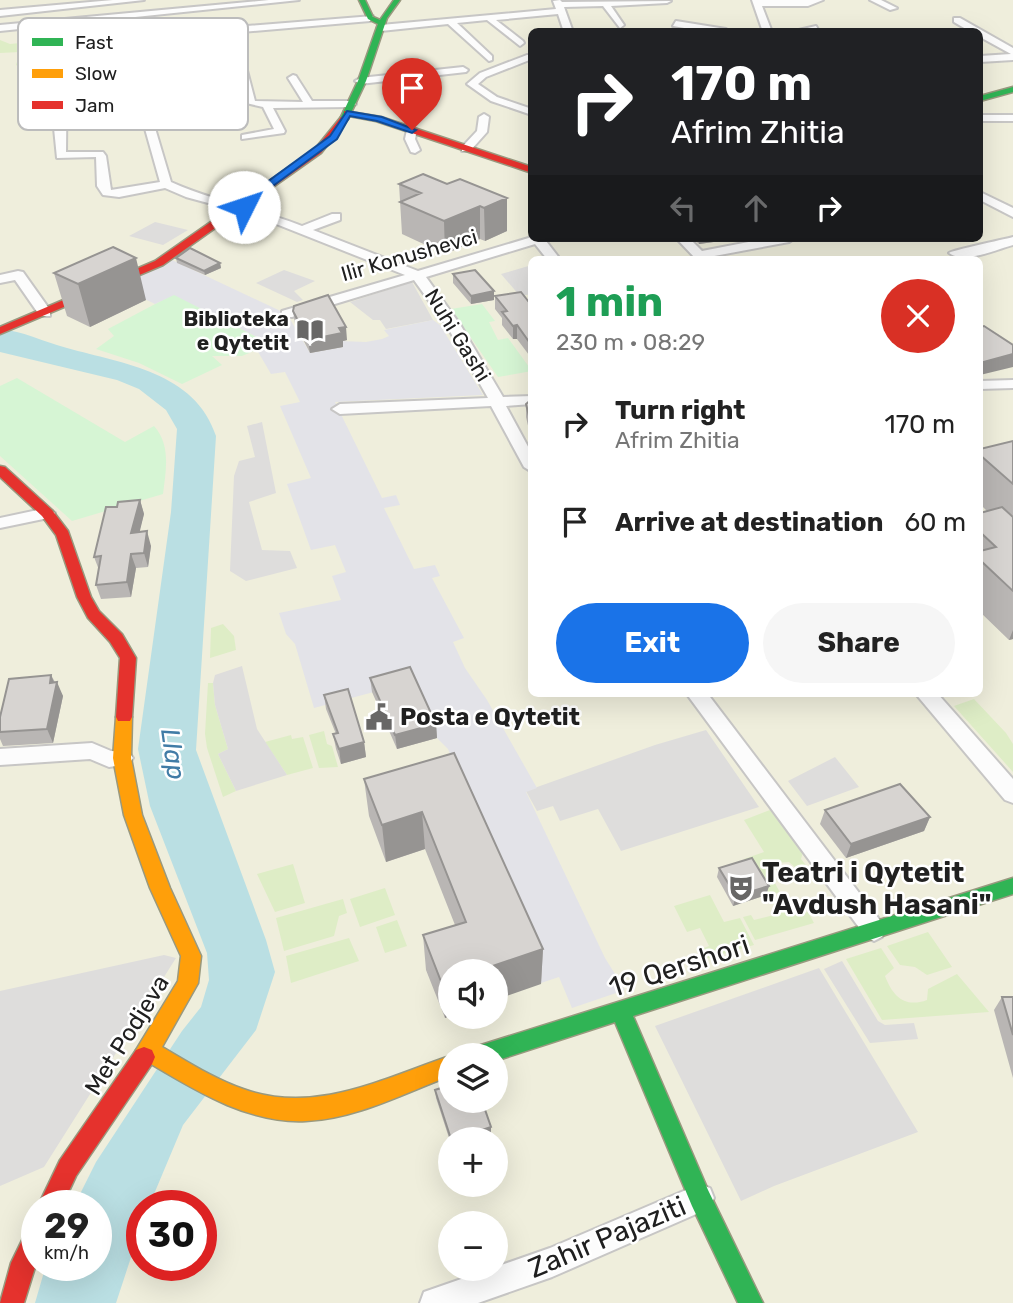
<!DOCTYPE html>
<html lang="en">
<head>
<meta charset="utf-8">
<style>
  :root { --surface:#fff; --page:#f6f6f6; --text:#222; --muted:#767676; --accent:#1a73e8 }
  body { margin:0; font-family:Rubik,sans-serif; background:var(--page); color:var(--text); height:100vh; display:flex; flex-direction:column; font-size:26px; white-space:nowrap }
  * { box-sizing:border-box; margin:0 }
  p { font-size:23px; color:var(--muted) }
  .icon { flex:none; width:38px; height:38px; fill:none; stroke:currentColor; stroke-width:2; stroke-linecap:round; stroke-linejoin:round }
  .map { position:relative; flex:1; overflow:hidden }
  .sheet { position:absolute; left:528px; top:256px; width:455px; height:441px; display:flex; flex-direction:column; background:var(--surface); border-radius:10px; box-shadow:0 7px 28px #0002 }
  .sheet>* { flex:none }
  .hud { position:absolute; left:528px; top:28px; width:455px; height:214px; border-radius:10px; box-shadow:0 7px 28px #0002; background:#202124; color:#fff; overflow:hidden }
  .controls { position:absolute; left:438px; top:959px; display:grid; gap:14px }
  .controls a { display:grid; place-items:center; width:70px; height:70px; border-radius:50%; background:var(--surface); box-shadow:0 7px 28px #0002; font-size:35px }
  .speed { position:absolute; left:21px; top:1190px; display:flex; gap:14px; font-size:35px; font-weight:700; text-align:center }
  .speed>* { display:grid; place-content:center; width:91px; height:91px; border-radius:50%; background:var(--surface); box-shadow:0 7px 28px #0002; line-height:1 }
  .speed small { font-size:18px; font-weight:400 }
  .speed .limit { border:10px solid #d22; background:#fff; color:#111 }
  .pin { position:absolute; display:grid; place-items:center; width:60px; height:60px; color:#fff; margin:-72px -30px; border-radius:50% 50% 50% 0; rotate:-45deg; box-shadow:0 0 7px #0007 }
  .pin .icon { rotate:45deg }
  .me { position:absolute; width:77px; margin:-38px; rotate:49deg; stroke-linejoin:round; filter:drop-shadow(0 0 5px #0008) }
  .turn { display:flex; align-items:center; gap:24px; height:147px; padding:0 28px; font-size:32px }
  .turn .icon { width:91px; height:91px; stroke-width:2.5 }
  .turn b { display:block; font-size:49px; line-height:60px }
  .lanes { display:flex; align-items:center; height:66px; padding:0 28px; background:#0003; justify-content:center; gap:35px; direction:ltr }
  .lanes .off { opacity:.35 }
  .round { display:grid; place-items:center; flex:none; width:74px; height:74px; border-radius:37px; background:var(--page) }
  .summary { display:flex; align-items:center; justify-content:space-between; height:119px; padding:0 28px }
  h1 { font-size:42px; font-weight:700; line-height:52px; color:#1e9e55 }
  .action { display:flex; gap:14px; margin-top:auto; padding:14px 28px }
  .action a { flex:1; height:80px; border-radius:42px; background:var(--accent); color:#fff; font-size:28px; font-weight:700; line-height:80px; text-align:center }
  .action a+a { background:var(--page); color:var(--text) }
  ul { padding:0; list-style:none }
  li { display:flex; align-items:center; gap:21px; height:98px; padding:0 28px }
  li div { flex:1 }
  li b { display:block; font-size:26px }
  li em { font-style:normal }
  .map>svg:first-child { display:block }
  .farmland { fill:#efeedc; fill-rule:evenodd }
  .grass { fill:#deedc6 }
  .park { fill:#d6f5d4 }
  .parking { fill:#dedddc }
  .plaza { fill:#e3e3e8 }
  .water { fill:#badfe3 }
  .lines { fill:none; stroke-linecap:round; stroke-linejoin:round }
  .street-casing { stroke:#c7c6c5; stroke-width:4 }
  .fast-casing { stroke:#99997f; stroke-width:3 }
  .slow-casing { stroke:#99997f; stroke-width:3 }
  .jam-casing { stroke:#99997f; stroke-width:3 }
  .street { fill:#fcfcfc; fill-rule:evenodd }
  .fast { fill:#30b455; fill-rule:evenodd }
  .slow { fill:#ff9f0a; fill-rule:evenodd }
  .jam { fill:#e5322d; fill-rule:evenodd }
  .wall { fill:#b9b6b4 }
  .shaded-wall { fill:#969492 }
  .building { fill:#d7d4d1; stroke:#969492; stroke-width:2 }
  .route { fill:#1a73e8; stroke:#114b97; stroke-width:2 }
  .labels { text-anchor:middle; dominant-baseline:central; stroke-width:5; stroke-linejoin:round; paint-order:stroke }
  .far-street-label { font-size:21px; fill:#202020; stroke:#fff }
  .far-poi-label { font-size:21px; font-weight:bold; fill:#202020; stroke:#fff; text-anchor:end }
  .poi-label { font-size:24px; font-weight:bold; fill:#202020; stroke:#fff; text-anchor:start }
  .street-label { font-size:24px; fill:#202020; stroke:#fff }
  .water-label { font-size:26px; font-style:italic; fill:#417ca6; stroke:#fff }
  .near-poi-label { font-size:28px; font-weight:bold; fill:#202020; stroke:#fff; text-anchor:start }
  .near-street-label { font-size:28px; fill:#202020; stroke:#fff }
  .key { fill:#fff; stroke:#bcbcbc; stroke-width:2 }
  .key-label { font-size:19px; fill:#202020 }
</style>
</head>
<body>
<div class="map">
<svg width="1013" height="1303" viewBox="0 0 1013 1303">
  <rect width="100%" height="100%" fill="#eeece9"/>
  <!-- farmland -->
  <path class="farmland" d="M0,0H1013V1303H0ZM532,32H980V238H532ZM532,259H980V693H532ZM450,971H495V1017H450ZM450,1055H495V1101H450ZM450,1139H495V1185H450ZM37,1206H96V1265H37ZM142,1206H201V1265H142ZM450,1223H495V1269H450Z"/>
  <!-- grass -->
  <path class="grass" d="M146,30L149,39L68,47L60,55L58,74L33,76L16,65L20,52L0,53V40L10,44Z
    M223,624L234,636L236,650L210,658L211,628Z
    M208,683H213L215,705L228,749L218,754L236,791L223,797L207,748L205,734Z
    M974,699L1006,733L1013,744V772L954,706Z
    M324,731L327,744L332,746L338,767L319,768L309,735Z
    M291,735L292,739L303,737L313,768L287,775L265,742Z
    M770,810L803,852L801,859L813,874L805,876L789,862L777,863C769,874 774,882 780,892L768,896L744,859L764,852L744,820Z
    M293,864L305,903L275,912L257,874Z
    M385,888L395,915L360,927L350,899Z
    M710,895L724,922L740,918L754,945L702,960L697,951L709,946L700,928L687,932L674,906Z
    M790,898L799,914L808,912L814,923L755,940L743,917L751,915L754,920L778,914L772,902Z
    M343,899L347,913L339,916L334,936L284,951L276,918Z
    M397,920L407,946L385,953L376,927Z
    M928,932L952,967L927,975L915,967L900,965L887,946Z
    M349,938L359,961L291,983L286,956Z
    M881,948L894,968L885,976C893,997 905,1008 927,1000L928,989L957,974L989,1012L882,1020L846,959Z"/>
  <!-- park -->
  <path class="park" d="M174,294L270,344L242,356H212L222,365L182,384L139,363L96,349L114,336L108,329Z
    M482,304L495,321L489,322L498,340L508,338L532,371L498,377L451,309Z
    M17,378L125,442L154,426C171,445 166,470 163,494L72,521L0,456V386Z"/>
  <!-- parking -->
  <path class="parking" d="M155,222L188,230L163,245L129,236Z
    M532,265V294L520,296L501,274Z
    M284,270L315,281L294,291L303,300L297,302L256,283Z
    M412,282L433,320L386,329L380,320H373L350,302Z
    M262,422L276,493L249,502L262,550L290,551L297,568L246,581L230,571L234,476L239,461L255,457L247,426Z
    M242,666L257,729L287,775L236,791L218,754L228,749L215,705L213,683L215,675Z
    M706,730L759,807L621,851L598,809L560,821L553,806L537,811L526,791L655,745Z
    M835,757L859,787L807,806L788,781Z
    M164,955L176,958L44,1167L0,1186V991Z
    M842,961L878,1021L885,1025L914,1023L918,1039L870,1043L824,969Z
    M819,968L918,1132L774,1186L741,1201L655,1026Z"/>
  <!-- plaza -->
  <path class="plaza" d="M172,260L287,314L310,353L343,347L340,341L366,342L382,339L389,336L384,330L433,320L440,325L483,395L335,402L382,498L396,495L400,505L384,508L414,569L435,565L440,576L432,578L464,638L453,642L465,668L487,700L537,788L526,792L605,958L625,990L572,1008L559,977L541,983L448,749L437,738L411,682L314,708L295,644L286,634L279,613L341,600L332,576L346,572L335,545L311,550L287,484L311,478L280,406L300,402L285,372L271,374L257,350L269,343L174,295L155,304L118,286Z"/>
  <!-- water -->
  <path class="water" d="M0,329C23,331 44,342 67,348C124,364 195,372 216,436L196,750L266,940L275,972L256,1030L183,1125L149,1206H142V1224L116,1303H35L46,1265H96V1206H74L96,1162L182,1031L201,1007L209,980L207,953L150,806L138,749L171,512L177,429L166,410L139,389L117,380L0,352Z"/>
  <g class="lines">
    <defs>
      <path id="street" d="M113,0H144L0,16V10Z
        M269,0H299L0,31V25Z
        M560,0L562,2L671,1L667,3L611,6L624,25L620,28L603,6L564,7L573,32H564L558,14L496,20L523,41L524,43L520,46L487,20L457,23L492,56V60L489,61L448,24L381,31L377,28L381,25L556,9L553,1Z
        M752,0H823L808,6H762L772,32H763Z
        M870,0H881L897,8L890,10Z
        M373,16L370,21L173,38L169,35L173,32Z
        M954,18H960L1013,48V60L980,62V56L1011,54L980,37V32H971L954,22Z
        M676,21L726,29L730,32H707L673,26Z
        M816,26L819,31L790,32Z
        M175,46L180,49L178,51L144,54L152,118L171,182C213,201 259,209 302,226L332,214H340V220L313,230L418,271L532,237L549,238L546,241L560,259H547L535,244L426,277L461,326L503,397L532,396V404L506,406L532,454V472L524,467L491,406L340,414L332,409L340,404L488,398L447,326L414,280L292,317H282V311L405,275L256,216L186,197L165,188L119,197L103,195L97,186L96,157L57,158L54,128L56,78L43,79L38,76L57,72V55L62,52L67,55L66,152H103L106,156L111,190L160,182L142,118L134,52Z
        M527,55H532V59L486,77L478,84L497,97L532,109V115L491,101L467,84L480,73Z
        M239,56L244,59L255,101L303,102L288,78L293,75L296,76L312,101H351L356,104L351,107L273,108L285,131L284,133L242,139V135L274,129L263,107L246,103L234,59Z
        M463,67L468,70L466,72L360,84L355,81L360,78Z
        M484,114L489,117L487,132L470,151H462V147L477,131L479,117Z
        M980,115H1013V121H980Z
        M412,127L417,130L415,139L420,150L415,153L411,152L405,139L407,130Z
        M980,192L1013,208V217L980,200Z
        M1013,237V245C995,250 964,264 949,253C953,250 1002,240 1013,237Z
        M676,238H689L702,251L769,238H795L789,242L709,257L710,259L695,258Z
        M18,271L23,272L50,310V316H40L15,280L0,283V275Z
        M1013,380V388L980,389V381Z
        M47,508L55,513L53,517L0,528V518Z
        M686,693H707L882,923L886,930L882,937L874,941L866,937Z
        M915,693H937L1013,779V803L1005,800Z
        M92,743L111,751L129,752L133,758L129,764L109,767L90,759L0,765V749Z
        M700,1184L710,1188L714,1198L710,1208L552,1277L478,1303H420L424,1292L550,1248Z"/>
      <path id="fast" d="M359,0H365L373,17L380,20L394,0H400L387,18L366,81L348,119L344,122L340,119L358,81L378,24L368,19Z
        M1013,87V92L980,101V96Z
        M1013,878V894L633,1016L708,1190L763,1303H738L692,1206L615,1022L495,1061V1055H470L473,1048L481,1045Z"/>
      <path id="slow" d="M124,711L130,713L132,717L131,758L142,815L170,888L201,956L198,983L162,1047C188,1062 214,1079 243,1089C315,1115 382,1079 450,1056V1076C404,1093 356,1119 306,1121C250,1124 198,1092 151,1064L144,1067L136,1064L133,1057L136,1050L178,981L181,956L150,888L124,815L113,758L116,717L118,713Z"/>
      <path id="jam" d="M344,111L381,117L532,167V173L376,121L344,115Z
        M341,117L348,119L321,153L163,265L0,334V327L155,261L315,149Z
        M0,466L5,467L52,510L68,531L91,597L99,611L122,634L136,658L132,717L130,721H118L116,717L120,658L110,642L88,618L77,597L56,535L42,516L0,477Z
        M144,1047L152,1050L155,1057L152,1064L76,1176L62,1206H38L60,1160L136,1050Z
        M37,1222V1261L24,1303H0L11,1263L29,1226Z"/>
    </defs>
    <!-- street casing -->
    <use href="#street" class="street-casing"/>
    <!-- fast casing -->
    <use href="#fast" class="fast-casing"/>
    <!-- slow casing -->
    <use href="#slow" class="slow-casing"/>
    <!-- jam casing -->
    <use href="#jam" class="jam-casing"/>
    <!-- street -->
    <use href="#street" class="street"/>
    <!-- fast -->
    <use href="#fast" class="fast"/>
    <!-- slow -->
    <use href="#slow" class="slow"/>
    <!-- jam -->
    <use href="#jam" class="jam"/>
  </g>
  <!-- wall -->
  <path class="wall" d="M460,179L507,231L485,241L480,239L445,254L402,234L399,184H447Z
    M693,238H728V240L699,244Z
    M176,258L220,263L221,268L205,275L177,263Z
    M54,273L146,300L90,327L67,316Z
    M453,274L494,300L471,304L453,283Z
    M495,296L532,306V359L517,339H513L502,325V318L495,309Z
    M293,311L347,340L343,341V347L310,353L295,324Z
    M532,399V443L526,417V404Z
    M1013,441V639L1009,640L980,612V513L987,511L980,504V449Z
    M140,500L144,514L139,532L151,546L148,567L136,568L131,597L101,599L96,585L99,570L94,557L117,507Z
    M51,675L63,696L53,743L3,746L0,739V717Z
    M370,678L436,724L437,738L397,749L372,692Z
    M324,695L364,742L366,757L341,764L336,749L333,734H336L326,709Z
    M454,753L543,949L541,984L450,971V1016L445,1018L426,970L423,935L455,925L425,849L386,862L369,816L364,779Z
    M825,810L930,817L924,831L846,858L820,824Z
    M719,868L769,886L766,895L733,906L717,877Z
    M1002,997H1013V1078L994,1010Z
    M435,1090L491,1127V1135L479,1139H450V1141L436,1098Z"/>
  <!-- shaded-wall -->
  <path class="shaded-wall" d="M507,198V231L485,241L484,208Z
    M480,206V239L445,254L444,221Z
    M700,238H728V240L699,244Z
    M136,258L146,300L90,327L78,284Z
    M220,263L221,268L205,275L204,271Z
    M494,291V300L471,304V296Z
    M517,325V339H513V326Z
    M346,327L347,340L343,341V347L310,353L308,340L339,328Z
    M1013,354V367L980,375V363Z
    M140,500L144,514L136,547L131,533Z
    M147,531L151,546L148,567L144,553Z
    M131,554L136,568L131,597L127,582Z
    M1013,630V639L1009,640Z
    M51,675L56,687L57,682L63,696L53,743L47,729L50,683Z
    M436,724L437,738L397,749L395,735Z
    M364,742L366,757L341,764L339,749Z
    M422,812L425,849L386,862L382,825Z
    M930,817L924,831L846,858L851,844Z
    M769,886L766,895L733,906L736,896Z
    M543,949L541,984L495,1000V971H478Z
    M450,981V1016L445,1018L442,984Z
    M491,1127V1135L479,1139H456Z"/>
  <!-- building -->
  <path class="building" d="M423,174L447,184L460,179L507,198L484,208L480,206L444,221L400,202L421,193L399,184Z
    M113,247L136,258L78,284L54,273Z
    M190,248L220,263L204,271L176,258Z
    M475,270L494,291L471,296L453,274Z
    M521,292L532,306V346L517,325L513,326L502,312L507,311L495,296Z
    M328,295L346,327L339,328L342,333L308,340L293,311L294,306Z
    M984,326L1013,345V354L980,363V327Z
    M532,399V428L526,404Z
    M1013,441V484L980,455V449Z
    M140,500L131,533L147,531L144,553L131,554L127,582L96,585L101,556L94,557L106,507H117L118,502Z
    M1002,507L1013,517V591L980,560V551L996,547L980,532V513Z
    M410,667L436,724L395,735L370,678Z
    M51,675L50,683L57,682L47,729L0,732V717L9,679Z
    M348,689L364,742L339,749L333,734L338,733L324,695Z
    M454,753L543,949L478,971H450V981L442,984L423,935L466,922L422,812L382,825L364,779Z
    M900,784L930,817L851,844L825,810Z
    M752,858L769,886L736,896L719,868Z
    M1002,997H1013V1035Z
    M450,1085V1101H482L491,1127L456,1139H451L435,1090Z"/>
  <!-- route -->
  <path class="route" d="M347,111L382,117L416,130L412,133L377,121L350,116L337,139L247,205V209L237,208V204L330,136Z"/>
  <!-- icons -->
  <defs>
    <symbol id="library-bare" viewBox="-9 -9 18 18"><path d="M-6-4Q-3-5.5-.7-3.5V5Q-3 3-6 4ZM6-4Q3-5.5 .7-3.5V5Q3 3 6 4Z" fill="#686766" stroke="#fff" stroke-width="2.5" paint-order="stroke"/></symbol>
    <symbol id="civic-bare" viewBox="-9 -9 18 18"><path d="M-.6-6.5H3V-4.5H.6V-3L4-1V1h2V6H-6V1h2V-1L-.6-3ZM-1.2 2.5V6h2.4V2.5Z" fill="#686766" stroke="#fff" stroke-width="2.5" paint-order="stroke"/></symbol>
    <symbol id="theatre-bare" viewBox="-9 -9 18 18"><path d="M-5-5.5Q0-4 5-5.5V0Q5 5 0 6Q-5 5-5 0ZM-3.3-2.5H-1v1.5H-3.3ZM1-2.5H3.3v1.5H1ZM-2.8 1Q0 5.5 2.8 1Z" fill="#686766" stroke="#fff" stroke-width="2.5" paint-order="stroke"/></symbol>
  </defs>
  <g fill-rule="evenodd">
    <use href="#library-bare" x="291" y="311" width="38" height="38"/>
    <use href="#civic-bare" x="360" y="698" width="38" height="38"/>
    <use href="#theatre-bare" x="722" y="869" width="38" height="38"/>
  </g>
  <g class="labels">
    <!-- far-street labels -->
    <g class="far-street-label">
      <text transform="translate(409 255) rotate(-16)">Ilir Konushevci</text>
      <text transform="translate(458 335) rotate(58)">Nuhi Gashi</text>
    </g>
    <!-- far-poi labels -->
    <g class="far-poi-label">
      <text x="289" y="318">Biblioteka<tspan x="289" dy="24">e Qytetit</tspan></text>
    </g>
    <!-- poi labels -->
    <g class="poi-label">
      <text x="400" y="717">Posta e Qytetit</text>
    </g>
    <!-- street labels -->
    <g class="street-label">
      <text transform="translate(127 1035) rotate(-58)">Met Podjeva</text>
    </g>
    <!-- water labels -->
    <g class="water-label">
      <text transform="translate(173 754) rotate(82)">Llap</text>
    </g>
    <!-- near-poi labels -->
    <g class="near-poi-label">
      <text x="762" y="872">Teatri i Qytetit<tspan x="762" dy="32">"Avdush Hasani"</tspan></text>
    </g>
    <!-- near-street labels -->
    <g class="near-street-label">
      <text transform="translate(679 966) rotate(-18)">19 Qershori</text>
      <text transform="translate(607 1237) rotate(-23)">Zahir Pajaziti</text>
    </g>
  </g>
  <!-- legend -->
  <rect x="18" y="18" width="230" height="112" rx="10" class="key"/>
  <rect x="32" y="38" width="31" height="8" fill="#30b455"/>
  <rect x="32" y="69" width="31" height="9" fill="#ff9f0a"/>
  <rect x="32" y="101" width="31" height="8" fill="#e5322d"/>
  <g class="key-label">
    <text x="75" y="49">Fast</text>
    <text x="75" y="80">Slow</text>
    <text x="75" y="112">Jam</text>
  </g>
</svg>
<div class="controls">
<a><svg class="icon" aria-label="sound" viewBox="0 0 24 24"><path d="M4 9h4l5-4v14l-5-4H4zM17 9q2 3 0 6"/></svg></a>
<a><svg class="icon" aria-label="layers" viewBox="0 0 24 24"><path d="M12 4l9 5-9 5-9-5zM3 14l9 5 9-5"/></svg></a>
<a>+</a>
<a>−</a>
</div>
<div class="speed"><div>29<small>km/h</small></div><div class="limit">30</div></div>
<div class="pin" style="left:412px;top:130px;background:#d93025"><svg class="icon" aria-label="arrive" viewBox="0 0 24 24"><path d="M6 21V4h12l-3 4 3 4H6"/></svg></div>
<svg class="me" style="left:244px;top:207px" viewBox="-20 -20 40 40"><circle r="19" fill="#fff"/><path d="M0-13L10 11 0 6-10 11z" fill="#1a73e8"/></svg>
<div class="hud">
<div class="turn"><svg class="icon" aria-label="right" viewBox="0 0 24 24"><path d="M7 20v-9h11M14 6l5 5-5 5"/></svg><div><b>170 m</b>Afrim Zhitia</div></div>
<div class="lanes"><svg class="icon off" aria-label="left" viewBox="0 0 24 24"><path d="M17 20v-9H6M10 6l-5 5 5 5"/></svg><svg class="icon off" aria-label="ahead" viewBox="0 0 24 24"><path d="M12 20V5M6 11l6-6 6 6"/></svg><svg class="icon" aria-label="right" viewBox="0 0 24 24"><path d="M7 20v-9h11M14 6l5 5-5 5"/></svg></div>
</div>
<section class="sheet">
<div class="summary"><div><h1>1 min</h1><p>230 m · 08:29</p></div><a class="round" style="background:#d93025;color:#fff"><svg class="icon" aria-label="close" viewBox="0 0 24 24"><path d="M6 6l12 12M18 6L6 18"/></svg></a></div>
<ul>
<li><svg class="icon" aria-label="right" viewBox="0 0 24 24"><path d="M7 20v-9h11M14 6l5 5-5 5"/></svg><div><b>Turn right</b><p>Afrim Zhitia</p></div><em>170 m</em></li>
<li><svg class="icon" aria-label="arrive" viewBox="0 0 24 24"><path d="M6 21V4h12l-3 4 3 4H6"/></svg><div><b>Arrive at destination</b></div><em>60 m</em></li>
</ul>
<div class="action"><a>Exit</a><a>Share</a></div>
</section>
</div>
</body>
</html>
